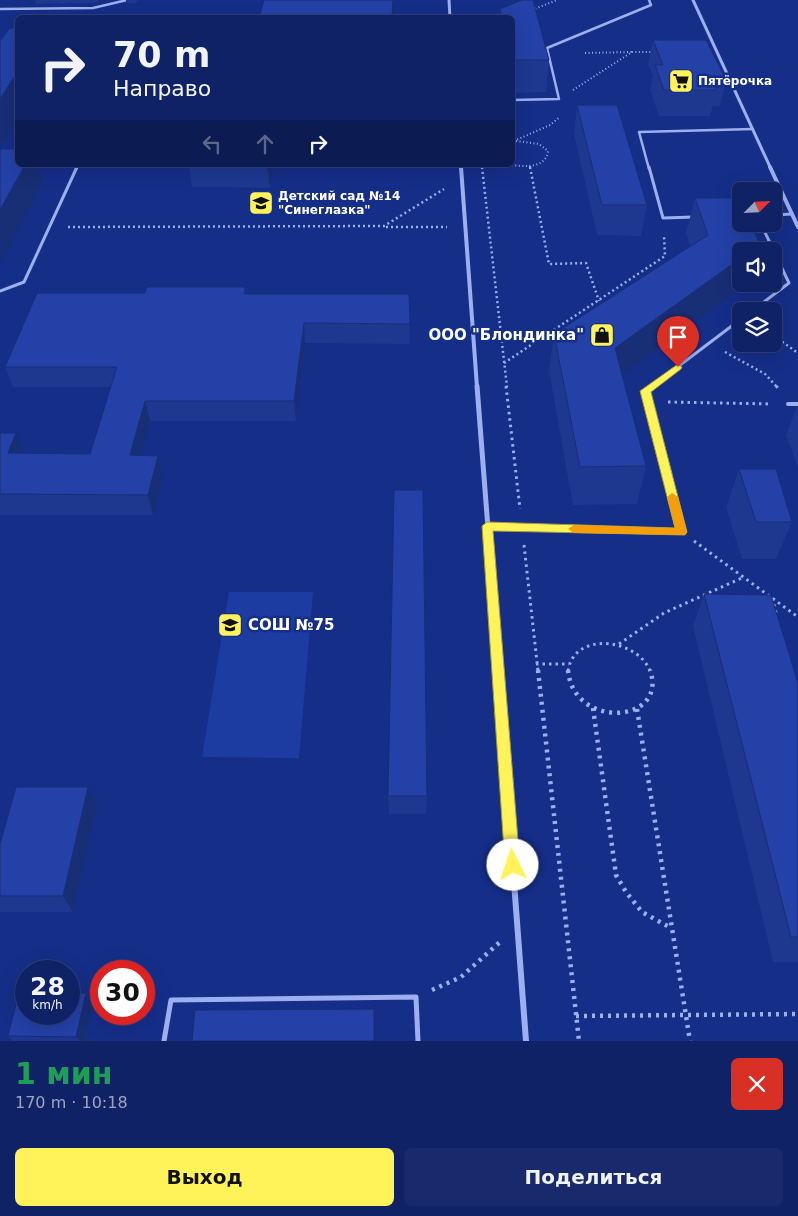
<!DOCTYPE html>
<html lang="ru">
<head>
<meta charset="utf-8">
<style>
  :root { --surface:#102266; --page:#192a6c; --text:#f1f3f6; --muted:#9ca4bf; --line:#303f7a; --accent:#fff359 }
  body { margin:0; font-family:"DejaVu Sans",sans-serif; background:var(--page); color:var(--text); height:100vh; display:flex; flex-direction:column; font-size:19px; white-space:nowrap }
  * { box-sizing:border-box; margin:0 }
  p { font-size:16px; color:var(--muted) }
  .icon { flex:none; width:28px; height:28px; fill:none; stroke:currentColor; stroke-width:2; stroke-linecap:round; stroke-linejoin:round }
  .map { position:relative; height:1041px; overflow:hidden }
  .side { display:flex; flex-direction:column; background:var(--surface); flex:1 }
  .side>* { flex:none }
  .hud { position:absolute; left:15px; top:15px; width:500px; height:152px; border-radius:8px; box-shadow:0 5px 20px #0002,0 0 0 1px var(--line); background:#102266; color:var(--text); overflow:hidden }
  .needle { width:32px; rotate:66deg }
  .tools { position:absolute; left:732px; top:182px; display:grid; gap:10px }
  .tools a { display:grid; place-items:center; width:50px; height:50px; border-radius:8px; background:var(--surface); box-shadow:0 5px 20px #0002,0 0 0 1px var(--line); font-size:25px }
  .speed { position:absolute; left:15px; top:960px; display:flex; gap:10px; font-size:25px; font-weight:700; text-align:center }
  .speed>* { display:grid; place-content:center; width:65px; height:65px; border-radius:50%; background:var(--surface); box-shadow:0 5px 20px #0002,0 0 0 1px var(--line); line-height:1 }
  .speed small { font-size:12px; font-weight:400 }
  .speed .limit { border:8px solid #d22; background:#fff; color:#111 }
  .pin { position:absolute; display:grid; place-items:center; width:42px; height:42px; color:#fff; margin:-51px -21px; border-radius:50% 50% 50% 0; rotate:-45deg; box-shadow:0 0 5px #0007 }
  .pin .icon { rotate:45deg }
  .me { position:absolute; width:55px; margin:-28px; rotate:356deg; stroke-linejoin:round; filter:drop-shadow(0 0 4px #0008) }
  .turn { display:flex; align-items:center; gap:18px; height:105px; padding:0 15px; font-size:22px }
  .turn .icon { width:65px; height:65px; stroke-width:2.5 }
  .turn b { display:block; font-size:35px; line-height:42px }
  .lanes { display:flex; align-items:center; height:48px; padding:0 15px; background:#0003; justify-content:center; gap:25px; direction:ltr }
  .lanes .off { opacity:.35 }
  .round { display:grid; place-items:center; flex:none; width:52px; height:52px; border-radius:8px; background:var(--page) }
  .overview { display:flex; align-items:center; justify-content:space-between; height:85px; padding:0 15px }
  h1 { font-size:30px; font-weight:800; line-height:38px; color:#1e9e55 }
  .action { display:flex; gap:10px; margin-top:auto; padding:10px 15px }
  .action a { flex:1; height:58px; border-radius:8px; background:var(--accent); color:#111; font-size:20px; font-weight:800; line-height:58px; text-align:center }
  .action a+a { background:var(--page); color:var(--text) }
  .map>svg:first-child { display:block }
  .green { fill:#1d3ca2 }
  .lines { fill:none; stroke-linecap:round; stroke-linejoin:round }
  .path-far3 { stroke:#9cafef; stroke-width:2; stroke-dasharray:1 2.5; stroke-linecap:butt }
  .path-far2 { stroke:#9cafef; stroke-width:2.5; stroke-dasharray:2 3; stroke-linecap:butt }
  .path-far1 { stroke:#9cafef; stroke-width:3; stroke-dasharray:2.5 4; stroke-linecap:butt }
  .path { stroke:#9cafef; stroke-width:4.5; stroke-dasharray:3 5; stroke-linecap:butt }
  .lane-far3 { stroke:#9cafef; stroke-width:2.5 }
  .lane-far2 { stroke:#9cafef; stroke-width:3 }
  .lane-far1 { stroke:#9cafef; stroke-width:4 }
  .lane { stroke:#9cafef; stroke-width:5 }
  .street-far3 { stroke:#9cafef; stroke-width:3 }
  .street-far2 { stroke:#9cafef; stroke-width:4 }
  .street-far1 { stroke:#9cafef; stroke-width:5 }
  .street { stroke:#9cafef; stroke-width:6 }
  .wall { fill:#1e3890 }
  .shaded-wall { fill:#182e75 }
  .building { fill:#2341a7; stroke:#182e75 }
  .route { fill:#fff359; stroke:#a69e3a }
  .slow { fill:#f59e0b }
  .labels { text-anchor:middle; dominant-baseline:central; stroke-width:5; stroke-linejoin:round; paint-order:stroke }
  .far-poi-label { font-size:12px; font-weight:bold; fill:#fff; stroke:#152e88; text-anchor:start }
  .poi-label { font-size:15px; font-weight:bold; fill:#fff; stroke:#152e88; text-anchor:end }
</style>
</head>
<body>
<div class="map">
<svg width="798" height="1041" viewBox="0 0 798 1041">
  <rect width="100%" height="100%" fill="#152e88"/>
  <!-- green -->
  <path class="green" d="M229,592H313L299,758L202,757Z"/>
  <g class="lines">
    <!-- path-far3 -->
    <path class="path-far3" d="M532,10L557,0
      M585,53L632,52
      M573,90L632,52H654
      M514,141L550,125L560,117
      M482,165V169
      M512,165C525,167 546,168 548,151L539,144L516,141
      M530,166V169"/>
    <!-- path-far2 -->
    <path class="path-far2" d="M482,167L507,387
      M530,167L549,264L586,263L599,301
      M68,227L384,226L444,189
      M386,227H447
      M774,336L798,353
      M725,352L765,374L777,387
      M504,363L665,256L664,236"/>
    <!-- path-far1 -->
    <path class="path-far1" d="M506,386L520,509
      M776,386L779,389
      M668,402L772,404
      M694,541L798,617
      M524,545L538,671
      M772,598L777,616
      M619,644L664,613L744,577
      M536,664H569
      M568,671C574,630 638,639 650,671"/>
    <!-- path -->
    <path class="path" d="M538,670L579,1041
      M568,670C573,730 669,724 650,670
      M593,708L616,875L626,892L642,912L671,928
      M637,709L690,1041
      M432,990L461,977L500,942
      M576,1016L798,1014"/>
    <!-- lane-far3 -->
    <path class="lane-far3" d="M0,9L93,8L127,0
      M512,100L559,99L547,48L651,5L649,0
      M76,169L78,165
      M649,169L639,132L753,129"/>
    <!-- lane-far2 -->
    <path class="lane-far2" d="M649,167L663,218L694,217
      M774,215L792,214
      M0,291L24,282L77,167
      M752,311L789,283L761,224
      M651,387L741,319"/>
    <!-- lane-far1 -->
    <path class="lane-far1" d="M788,404H798
      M487,526L681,532L646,391L653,386"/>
    <!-- lane -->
    <path class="lane" d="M164,1041L171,1000L416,997L418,1041"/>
    <!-- street-far3 -->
    <path class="street-far3" d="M449,0L450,18
      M693,0L771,169
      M461,165V169"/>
    <!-- street-far2 -->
    <path class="street-far2" d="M461,167L477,387
      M770,167L798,227"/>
    <!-- street-far1 -->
    <path class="street-far1" d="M477,386L499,671"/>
    <!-- street -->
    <path class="street" d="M498,670L526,1041"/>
  </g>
  <!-- wall -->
  <path class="wall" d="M35,0H114L99,3L36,4Z
    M126,0H138L136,3H126Z
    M522,0H533L549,60L546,92L512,93V18H499L500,9Z
    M653,40L726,80L720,106H713L710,116H659L650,90L653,75L648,65Z
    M577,105L647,205L641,236L597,235L574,134Z
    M189,165H314L313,167H274L270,188L192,187Z
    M695,198L760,245L758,251H741L746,284L622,375L646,466L637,504L573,505L549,371L554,334L690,246L686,233Z
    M245,287L246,294H409L410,344L305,343L296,421H150L141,455L158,456L163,476L153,515H0V433L24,453L90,454L111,387H13L5,367L145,293Z
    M797,406H798V467L786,435Z
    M739,469L792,522L776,559H742L726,507Z
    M704,594L798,683V962H773L693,626Z
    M388,796H427L426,814H389Z
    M97,804L73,912H0V844Z
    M86,993L93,1003L85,1041H13L8,1036Z"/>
  <!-- shaded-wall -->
  <path class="shaded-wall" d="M98,0H114L99,3Z
    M393,0H394L393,18H392Z
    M18,71V117L0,146V99Z
    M25,165H38L43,182L1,264L0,210Z
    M267,165H274V167L270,188Z
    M760,245L758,251H751Z
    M741,258V284H746L607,386L615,348Z
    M304,323L305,343L296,421L294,401Z
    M145,401L150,421L136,476L130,455Z
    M16,433L24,454L8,453Z
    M158,456L163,476L153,515L148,495Z
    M88,787L97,804L73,912L63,896Z
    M86,993L93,1003L85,1041H80L76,1037Z
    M374,1009L375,1026V1041H374Z"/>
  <!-- building -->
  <path class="building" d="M264,0H393L392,18H259Z
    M522,0H533L549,60H512V18H502L500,9Z
    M54,15L52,18H45Z
    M18,26V71L0,99V41L9,29Z
    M653,40H706L726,80H712L716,90H664L655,65H663Z
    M577,105H617L647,205H602Z
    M0,149H18V165H25L0,210Z
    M695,198H740L741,201V224H751L760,245L751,251H741V258L615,348L646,466L580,467L554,334L708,235Z
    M147,287H245L244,294H409L410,324L304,323L294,401H145L130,455L158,456L148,495L0,494V433H16L8,453L90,454L117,367H5L37,293H145Z
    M739,469H776L792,522H756Z
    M394,490H423L427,796H388Z
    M704,594L771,595L798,683V937H791Z
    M16,787H88L63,896H0V844Z
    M19,993H26V1014H69V993H86L76,1037L8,1036Z
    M374,1009V1041H192L195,1010Z"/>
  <!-- route -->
  <path class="route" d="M678,364L682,367L681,369L651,392L687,532L685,535L493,531L520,865L518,870L513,872L507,870L505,865L482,526L487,522L675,528L640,391Z"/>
  <!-- slow -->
  <path class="slow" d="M672,493L678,497L687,532L685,535L574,533L568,529L574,525L675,528L667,497Z"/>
  <!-- icons -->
  <defs>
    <symbol id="supermarket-square" viewBox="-11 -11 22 22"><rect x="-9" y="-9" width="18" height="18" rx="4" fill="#fff359" stroke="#152e88"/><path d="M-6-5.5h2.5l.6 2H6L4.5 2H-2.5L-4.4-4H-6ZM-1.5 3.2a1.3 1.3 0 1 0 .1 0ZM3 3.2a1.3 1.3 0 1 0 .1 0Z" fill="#111"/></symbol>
    <symbol id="school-square" viewBox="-11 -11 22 22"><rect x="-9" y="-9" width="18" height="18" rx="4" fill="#fff359" stroke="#152e88"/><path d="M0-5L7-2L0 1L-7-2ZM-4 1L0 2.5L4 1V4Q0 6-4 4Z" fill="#111"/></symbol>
    <symbol id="shop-square" viewBox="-11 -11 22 22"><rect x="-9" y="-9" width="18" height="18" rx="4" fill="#fff359" stroke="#152e88"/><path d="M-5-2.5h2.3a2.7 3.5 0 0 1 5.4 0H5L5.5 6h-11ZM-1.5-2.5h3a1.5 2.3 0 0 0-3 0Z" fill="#111"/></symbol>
  </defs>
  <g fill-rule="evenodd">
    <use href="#supermarket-square" x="667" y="67" width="28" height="28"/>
    <use href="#school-square" x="247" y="189" width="28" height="28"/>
    <use href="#shop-square" x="588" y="321" width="28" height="28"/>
    <use href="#school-square" x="216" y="611" width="28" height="28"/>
  </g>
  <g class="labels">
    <!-- far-poi labels -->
    <g class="far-poi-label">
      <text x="698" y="81">Пятёрочка</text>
      <text x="278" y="196">Детский сад №14<tspan x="278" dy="14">"Синеглазка"</tspan></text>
    </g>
    <!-- poi labels -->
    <g class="poi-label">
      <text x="584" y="335">ООО "Блондинка"</text>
      <text x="248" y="625" text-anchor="start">СОШ №75</text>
    </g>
  </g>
</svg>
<div class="tools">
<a><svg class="needle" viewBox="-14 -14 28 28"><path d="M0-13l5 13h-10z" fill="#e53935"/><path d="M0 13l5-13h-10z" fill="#9ca4bf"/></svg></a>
<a><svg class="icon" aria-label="sound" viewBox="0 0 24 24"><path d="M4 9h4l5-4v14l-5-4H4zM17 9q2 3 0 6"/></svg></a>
<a><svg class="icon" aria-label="layers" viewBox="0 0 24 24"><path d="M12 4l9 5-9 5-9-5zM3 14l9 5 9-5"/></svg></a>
</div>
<div class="speed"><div>28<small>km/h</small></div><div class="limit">30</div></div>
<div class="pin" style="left:678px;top:367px;background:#d93025"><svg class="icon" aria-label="arrive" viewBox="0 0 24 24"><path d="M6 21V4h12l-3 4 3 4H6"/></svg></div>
<svg class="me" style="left:513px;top:865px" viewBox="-20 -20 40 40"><circle r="19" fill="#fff"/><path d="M0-13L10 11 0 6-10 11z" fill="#fff359"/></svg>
<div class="hud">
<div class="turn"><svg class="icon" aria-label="right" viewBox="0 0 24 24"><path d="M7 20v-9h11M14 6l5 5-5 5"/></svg><div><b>70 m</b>Направо</div></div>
<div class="lanes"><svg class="icon off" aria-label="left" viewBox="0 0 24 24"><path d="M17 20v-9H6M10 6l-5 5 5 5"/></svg><svg class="icon off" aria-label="ahead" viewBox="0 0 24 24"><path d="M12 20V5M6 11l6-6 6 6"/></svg><svg class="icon" aria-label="right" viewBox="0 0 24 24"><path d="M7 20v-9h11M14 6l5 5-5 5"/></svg></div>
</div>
</div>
<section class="side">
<div class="overview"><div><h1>1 мин</h1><p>170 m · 10:18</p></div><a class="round" style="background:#d93025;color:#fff"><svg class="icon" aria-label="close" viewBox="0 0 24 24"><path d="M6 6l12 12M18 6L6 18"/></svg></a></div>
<div class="action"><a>Выход</a><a>Поделиться</a></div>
</section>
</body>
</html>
